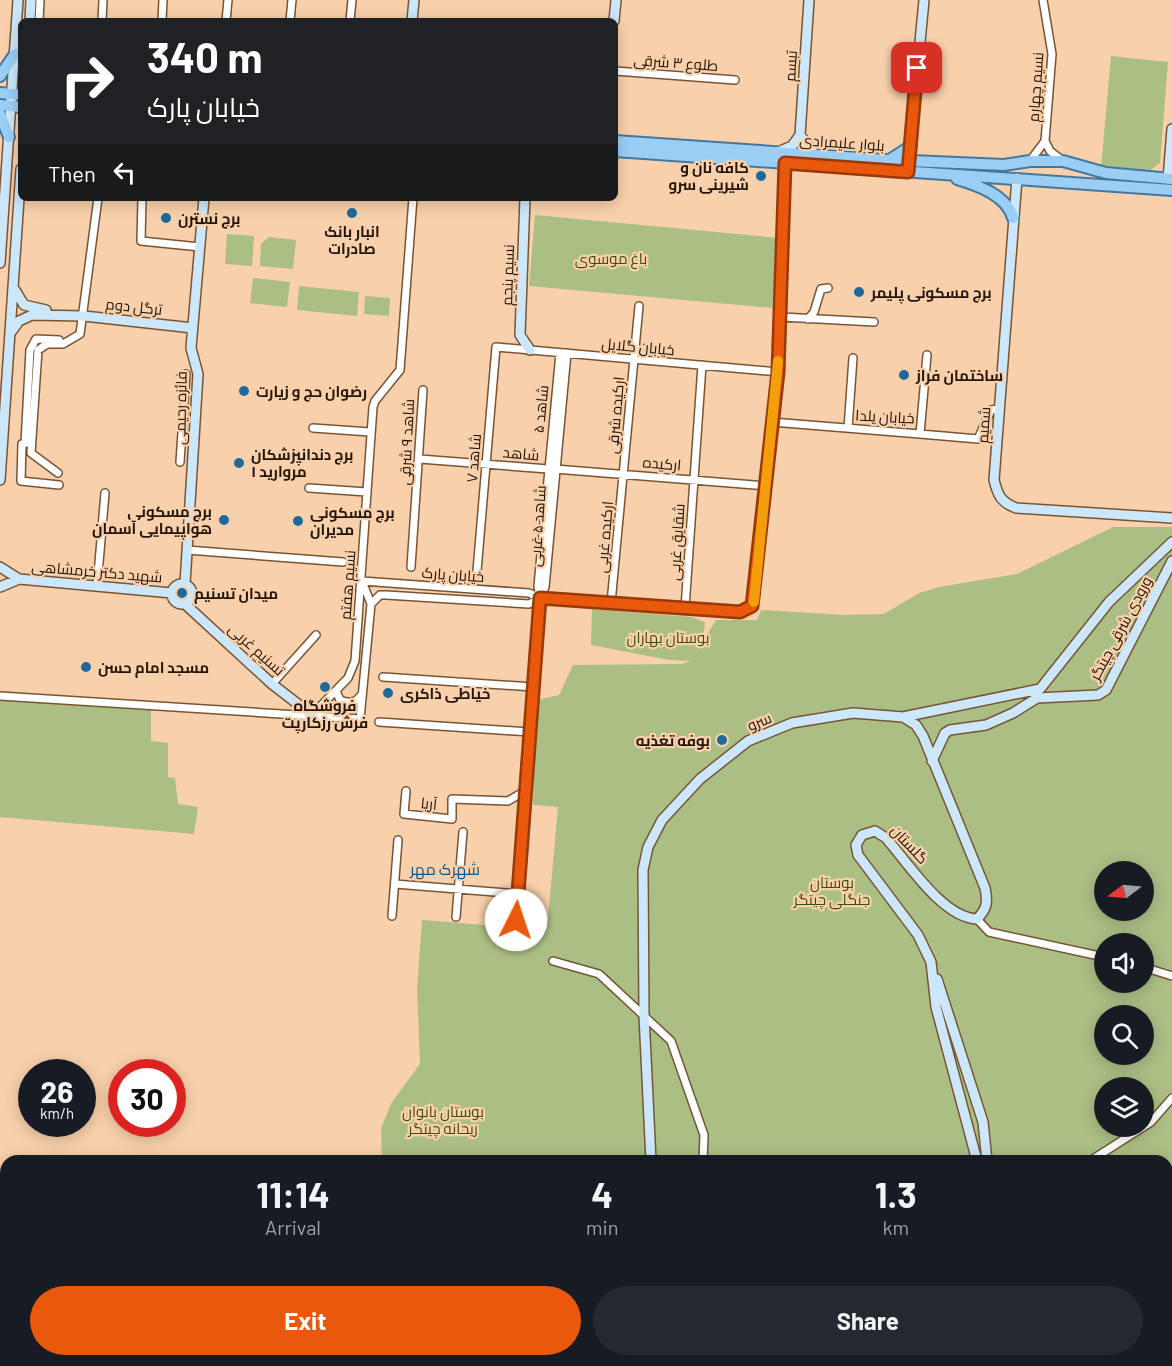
<!DOCTYPE html>
<html lang="en">
<head>
<meta charset="utf-8">
<style>
  :root { --surface:#171b24; --page:#242831; --text:#f1f3f6; --muted:#9ea1a6; --accent:#ea580c }
  body { margin:0; font-family:Barlow,Cairo,sans-serif; background:var(--page); color:var(--text); height:100vh; display:flex; flex-direction:column; font-size:22px; white-space:nowrap }
  * { box-sizing:border-box; margin:0 }
  p { font-size:20px; color:var(--muted) }
  .icon { flex:none; width:33px; height:33px; fill:none; stroke:currentColor; stroke-width:2; stroke-linecap:round; stroke-linejoin:round }
  .map { position:relative; flex:1; overflow:hidden }
  .side { position:absolute; left:0px; top:1155px; width:1173px; height:212px; display:flex; flex-direction:column; background:var(--surface); border-radius:18px 18px 0 0; box-shadow:0 3px 15px #0003 }
  .side>* { flex:none }
  .top-card { position:absolute; left:18px; top:18px; width:600px; height:183px; border-radius:9px; box-shadow:0 3px 15px #0003; background:#202124; color:#fff; overflow:hidden }
  .needle { width:39px; rotate:254deg }
  .buttons { position:absolute; left:1094px; top:861px; display:grid; gap:12px }
  .buttons a { display:grid; place-items:center; width:60px; height:60px; border-radius:50%; background:var(--surface); box-shadow:0 3px 15px #0003; font-size:30px }
  .speed { position:absolute; left:18px; top:1059px; display:flex; gap:12px; font-size:30px; font-weight:700; text-align:center }
  .speed>* { display:grid; place-content:center; width:78px; height:78px; border-radius:50%; background:var(--surface); box-shadow:0 3px 15px #0003; line-height:1 }
  .speed small { font-size:15px; font-weight:400 }
  .speed .limit { border:9px solid #d22; background:#fff; color:#111 }
  .pin { position:absolute; display:grid; place-items:center; width:51px; height:51px; color:#fff; margin:-26px; border-radius:12px; box-shadow:0 3px 9px #0006 }
  .me { position:absolute; width:66px; margin:-33px; rotate:4deg; stroke-linejoin:round; filter:drop-shadow(0 0 4px #0008) }
  .turn { display:flex; align-items:center; gap:21px; height:126px; padding:0 30px; font-size:27px }
  .turn .icon { width:78px; height:78px; stroke-width:2.5 }
  .turn b { display:block; font-size:42px; line-height:51px }
  .then { display:flex; align-items:center; height:57px; padding:0 30px; background:#0003; gap:12px; font-size:22px }
  .eta { display:flex; justify-content:space-evenly; align-items:center; height:102px; text-align:center }
  .eta b { font-size:36px; font-weight:700; line-height:42px }
  .primary-button { display:flex; gap:12px; margin-top:auto; padding:12px 30px }
  .primary-button a { flex:1; height:69px; border-radius:36px; background:var(--accent); color:#fff; font-size:24px; font-weight:700; line-height:69px; text-align:center }
  .primary-button a+a { background:var(--page); color:var(--text) }
  .map>svg:first-child { display:block }
  .green { fill:#abbf85; fill-rule:evenodd }
  .lines { fill:none; stroke-linecap:round; stroke-linejoin:round }
  .street-casing { stroke:#775534; stroke-width:10 }
  .secondary-casing { stroke:#775534; stroke-width:12 }
  .primary-casing { stroke:#45789d; stroke-width:14 }
  .street { stroke:#fff; stroke-width:7 }
  .secondary { stroke:#cde7fa; stroke-width:9 }
  .primary { stroke:#9bcef5; stroke-width:10 }
  .route-casing { stroke:#983908; stroke-width:15 }
  .route { stroke:#ea580c; stroke-width:10 }
  .slow { stroke:#f59e0b; stroke-width:10 }
  .poi-dot { fill:#1e699c; stroke:#f8d0ab; stroke-width:2 }
  .labels { text-anchor:middle; dominant-baseline:central; stroke-width:4.5; stroke-linejoin:round; paint-order:stroke }
  .street-label { font-size:15px; fill:#221407; stroke:#f8d0ab }
  .poi-label { font-size:15px; font-weight:bold; fill:#221407; stroke:#f8d0ab; text-anchor:start }
  .park-label { font-size:15px; fill:#3d4f05; stroke:#f8d0ab }
  .neighbourhood-label { font-size:16px; fill:#105785; stroke:#f8d0ab }
</style>
</head>
<body>
<div class="map">
<svg width="1172" height="1366" viewBox="0 0 1172 1366">
  <rect width="100%" height="100%" fill="#f8d0ab"/>
  <!-- green -->
  <path class="green" d="M1111,56L1168,62L1160,163L1148,172L1101,168Z
    M535,215L779,238L772,308L529,286Z
    M227,234L254,236L252,266L225,264Z
    M269,237L296,240L293,269L260,266L261,244Z
    M253,278L290,282L287,307L250,303Z
    M299,286L359,292L357,316L297,310Z
    M365,296L390,298L389,316L364,314Z
    M1113,527H1172V1366H428L427,1361L1167,1360V1161H382L381,1128L392,1102L420,1064L417,990L422,920L547,930L558,807L533,805L537,700L559,695L573,665L682,664L690,661L669,660L591,645L592,609L691,617L705,622L703,641L716,620H757L761,610L845,615L884,614L919,593L939,587L1017,574ZM1104,872H1143V910H1104ZM1104,944H1143V982H1104ZM1104,1016H1143V1054H1104ZM1104,1088H1143V1126H1104Z
    M0,700L151,710V741L168,743V777L175,778L178,804L198,807L194,834L0,817Z"/>
  <g class="lines">
    <defs>
      <path id="street" d="M39,21L40,0
        M102,21L103,0
        M162,21L163,0
        M226,21L228,0
        M290,21L292,0
        M350,21L352,0
        M615,71L735,80
        M1045,141L1050,151L1063,161
        M1030,161L1045,141L1052,54L1043,0
        M142,198L141,241L200,247
        M782,317L874,322
        M808,319L814,312L821,289L828,288
        M772,422L920,434L927,355
        M313,428L370,432
        M848,428L853,358
        M920,434L978,439L991,410L999,409
        M25,443L30,350L36,339L59,340
        M27,443L22,444L21,481L59,485
        M420,459L548,469
        M180,462L186,374
        M555,469L766,486
        M58,473L31,453L38,350L47,344H63L80,334L98,198
        M309,488L367,492
        M187,550L343,562
        M411,567L423,390
        M477,571L496,347L778,372
        M362,581L529,593L540,598L740,612L749,609L755,599L782,317L785,163
        M97,586L105,493
        M540,598L545,587L567,353
        M611,603L639,306
        M371,604L380,595H386L529,604L540,598
        M685,608L702,365
        M383,677L533,687
        M272,684L316,635
        M336,691L340,700C350,704 356,703 362,694
        M0,696L360,719L371,604L362,581
        M312,715L348,678L355,661L373,407L375,401L400,370L413,198
        M379,722L529,732
        M406,791L404,814L452,819V799L508,801L525,791
        M395,884L518,894
        M392,916L398,840
        M456,917L463,832
        M977,919L989,932L1104,957
        M516,920L540,598L538,586L560,353
        M553,961L599,974L671,1041L704,1135L703,1161
        M1143,967L1172,976
        M1090,1161L1151,1122L1172,1098
        M1167,1307L1172,1309
        M745,1360L754,1366
        M838,1360L852,1366
        M1035,1360L1038,1366
        M685,1366L686,1360"/>
      <path id="secondary" d="M30,21L31,0
        M412,21L414,0
        M614,21L616,0
        M800,135L815,155
        M778,152L792,146L800,135L809,0
        M908,168L924,0
        M1017,178L994,480C998,496 1001,502 1016,508L1172,518
        M1168,179L1172,129
        M525,198L520,335L530,350
        M0,263L18,0
        M15,290L24,305L46,310
        M11,332L19,321L32,315L84,316L193,328
        M0,480L21,169
        M0,567L19,579L172,593
        M172 594a10 10 0 1 1 20 0a10 10 0 1 1-20 0Z
        M185,584L198,374L191,348L204,198
        M0,587L19,579
        M185,604L272,684L312,715
        M903,717L916,725L923,736L985,888C988,902 987,909 977,919C943,918 908,863 886,838L875,831L862,835L856,845L858,855L918,935L931,962L936,1007L977,1161
        M932,761L945,733L950,730L986,725L1013,713L1037,698L1098,695L1106,690L1172,561
        M937,979L983,1122L987,1161
        M651,1161L644,1015L643,870L648,847L662,820L700,779L748,741L792,723L853,713L903,717L1040,689L1109,602L1172,542
        M677,1360L678,1366
        M986,1366V1360
        M993,1366L994,1360"/>
      <path id="primary" d="M0,76L15,54
        M0,93L21,95
        M0,105L21,107
        M0,114L9,137
        M615,141L888,160L1004,165L1030,161H1063L1106,173L1172,179
        M615,151L1172,190
        M891,159L911,146
        M957,179C977,185 1007,195 1013,218"/>
    </defs>
    <!-- street casing -->
    <use href="#street" class="street-casing"/>
    <!-- secondary casing -->
    <use href="#secondary" class="secondary-casing"/>
    <!-- primary casing -->
    <use href="#primary" class="primary-casing"/>
    <!-- street -->
    <use href="#street" class="street"/>
    <!-- secondary -->
    <use href="#secondary" class="secondary"/>
    <!-- primary -->
    <use href="#primary" class="primary"/>
  </g>
  <g class="lines">
    <defs>
      <path id="route" d="M516,920L540,598L740,612L752,606L778,372L785,163L908,172L917,68"/>
    </defs>
    <!-- route casing -->
    <use href="#route" class="route-casing"/>
    <!-- route -->
    <use href="#route" class="route"/>
    <!-- slow -->
    <path class="slow" d="M754,602L778,361"/>
  </g>
  <!-- markers -->
  <g class="poi-dot">
    <circle cx="761" cy="176" r="6"/>
    <circle cx="352" cy="213" r="6"/>
    <circle cx="166" cy="218" r="6"/>
    <circle cx="859" cy="292" r="6"/>
    <circle cx="904" cy="375" r="6"/>
    <circle cx="244" cy="391" r="6"/>
    <circle cx="239" cy="463" r="6"/>
    <circle cx="224" cy="520" r="6"/>
    <circle cx="298" cy="521" r="6"/>
    <circle cx="182" cy="593" r="6"/>
    <circle cx="86" cy="667" r="6"/>
    <circle cx="325" cy="687" r="6"/>
    <circle cx="388" cy="693" r="6"/>
    <circle cx="722" cy="740" r="6"/>
  </g>
  <g class="labels">
    <!-- street labels -->
    <g class="street-label">
      <text transform="translate(676 62) rotate(4)">طلوع ۳ شرقی</text>
      <text transform="translate(790 66) rotate(-86)">تبسم</text>
      <text transform="translate(1035 87) rotate(-86)">نسیم چهارم</text>
      <text transform="translate(842 142) rotate(4)">بلوار علیمرادی</text>
      <text transform="translate(507 275) rotate(-88)">نسیم پنجم</text>
      <text transform="translate(134 306) rotate(6)">ترگل دوم</text>
      <text transform="translate(638 346) rotate(5)">خیابان گلایل</text>
      <text transform="translate(180 408) rotate(-89)">فائزه رحیمی</text>
      <text transform="translate(540 409) rotate(-84)">شاهد ۵</text>
      <text transform="translate(615 415) rotate(-85)">ارکیده شرقی</text>
      <text transform="translate(885 416) rotate(3)">خیابان یلدا</text>
      <text transform="translate(983 425) rotate(-86)">شمیم</text>
      <text transform="translate(406 442) rotate(-87)">شاهد ۹ شرقی</text>
      <text transform="translate(521 453) rotate(5)">شاهد</text>
      <text transform="translate(473 458) rotate(-85)">شاهد ۷</text>
      <text transform="translate(662 463) rotate(5)">ارکیده</text>
      <text transform="translate(537 526) rotate(-86)">شاهد ۵ غربی</text>
      <text transform="translate(604 537) rotate(-85)">ارکیده غربی</text>
      <text transform="translate(676 542) rotate(-86)">شقایق غربی</text>
      <text transform="translate(97 571) rotate(5)">شهید دکتر خرمشاهی</text>
      <text transform="translate(453 574) rotate(4)">خیابان پارک</text>
      <text transform="translate(347 585) rotate(-86)">نسیم هفتم</text>
      <text transform="translate(1120 628) rotate(-62)">ورودی شرقی چیتگر</text>
      <text transform="translate(257 649) rotate(42)">تسنیم غربی</text>
      <text transform="translate(759 721) rotate(-23)">سرو</text>
      <text transform="translate(429 803) rotate(6)">آریا</text>
      <text transform="translate(910 844) rotate(47)">گلستان</text>
    </g>
    <!-- poi labels -->
    <g class="poi-label">
      <text x="749" y="167" text-anchor="end">کافه نان و<tspan x="749" dy="17">شیرینی سرو</tspan></text>
      <text x="178" y="218">برج نسترن</text>
      <text x="352" y="231" text-anchor="middle">انبار بانک<tspan x="352" dy="17">صادرات</tspan></text>
      <text x="871" y="292">برج مسکونی پلیمر</text>
      <text x="916" y="375">ساختمان فراز</text>
      <text x="256" y="391">رضوان حج و زیارت</text>
      <text x="251" y="454">برج دندانپزشکان<tspan x="251" dy="17">مروارید ۱</tspan></text>
      <text x="212" y="511" text-anchor="end">برج مسکونی<tspan x="212" dy="17">هواپیمایی آسمان</tspan></text>
      <text x="310" y="512">برج مسکونی<tspan x="310" dy="17">مدیران</tspan></text>
      <text x="194" y="593">میدان تسنیم</text>
      <text x="98" y="667">مسجد امام حسن</text>
      <text x="400" y="693">خیاطی ذاکری</text>
      <text x="325" y="705" text-anchor="middle">فروشگاه<tspan x="325" dy="17">فرش رزکارپت</tspan></text>
      <text x="710" y="740" text-anchor="end">بوفه تغذیه</text>
    </g>
    <!-- park labels -->
    <g class="park-label">
      <text x="611" y="258">باغ موسوی</text>
      <text x="668" y="637">بوستان بهاران</text>
      <text x="832" y="882">بوستان<tspan x="832" dy="17">جنگلی چیتگر</tspan></text>
      <text x="443" y="1111">بوستان بانوان<tspan x="443" dy="17">ریحانه چیتگر</tspan></text>
    </g>
    <!-- neighbourhood labels -->
    <g class="neighbourhood-label">
      <text x="445" y="868">شهرک مهر</text>
    </g>
  </g>
</svg>
<div class="buttons">
<a><svg class="needle" viewBox="-14 -14 28 28"><path d="M0-13l5 13h-10z" fill="#e53935"/><path d="M0 13l5-13h-10z" fill="#9ea1a6"/></svg></a>
<a><svg class="icon" aria-label="sound" viewBox="0 0 24 24"><path d="M4 9h4l5-4v14l-5-4H4zM17 9q2 3 0 6"/></svg></a>
<a><svg class="icon" aria-label="search" viewBox="0 0 24 24"><circle cx="10" cy="10" r="6"/><path d="M15 15l6 6"/></svg></a>
<a><svg class="icon" aria-label="layers" viewBox="0 0 24 24"><path d="M12 4l9 5-9 5-9-5zM3 14l9 5 9-5"/></svg></a>
</div>
<div class="speed"><div>26<small>km/h</small></div><div class="limit">30</div></div>
<div class="pin" style="left:917px;top:68px;background:#d93025"><svg class="icon" aria-label="arrive" viewBox="0 0 24 24"><path d="M6 21V4h12l-3 4 3 4H6"/></svg></div>
<svg class="me" style="left:516px;top:920px" viewBox="-20 -20 40 40"><circle r="19" fill="#fff"/><path d="M0-13L10 11 0 6-10 11z" fill="#ea580c"/></svg>
<div class="top-card">
<div class="turn"><svg class="icon" aria-label="right" viewBox="0 0 24 24"><path d="M7 20v-9h11M14 6l5 5-5 5"/></svg><div><b>340 m</b>خیابان پارک</div></div>
<div class="then">Then<svg class="icon" aria-label="left" viewBox="0 0 24 24"><path d="M17 20v-9H6M10 6l-5 5 5 5"/></svg></div>
</div>
<section class="side">
<div class="eta">
<div><b>11:14</b><p>Arrival</p></div>
<div><b>4</b><p>min</p></div>
<div><b>1.3</b><p>km</p></div>
</div>
<div class="primary-button"><a>Exit</a><a>Share</a></div>
</section>
</div>
</body>
</html>
